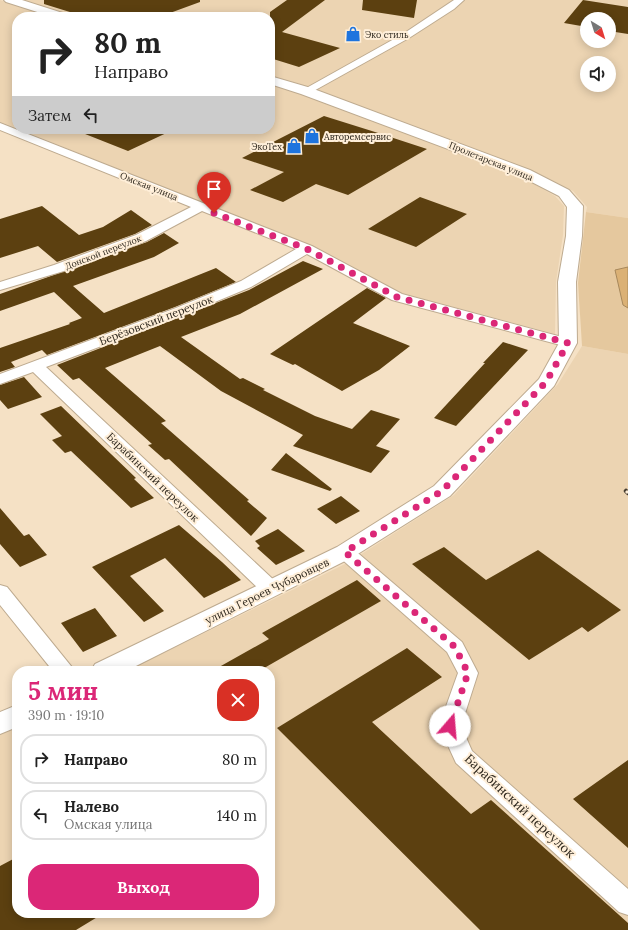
<!DOCTYPE html>
<html lang="ru">
<head>
<meta charset="utf-8">
<style>
  :root { --surface:#fff; --page:#f2f2f2; --text:#222; --muted:#767676; --line:#e0e0e0; --accent:#db2777 }
  body { margin:0; font-family:Lora,serif; background:var(--page); color:var(--text); height:100vh; display:flex; flex-direction:column; font-size:15px; white-space:nowrap }
  * { box-sizing:border-box; margin:0 }
  p { font-size:13px; color:var(--muted) }
  .icon { flex:none; width:22px; height:22px; fill:none; stroke:currentColor; stroke-width:2; stroke-linecap:round; stroke-linejoin:round }
  .map { position:relative; flex:1; overflow:hidden }
  .sheet { position:absolute; left:12px; top:666px; width:263px; height:252px; display:flex; flex-direction:column; background:var(--surface); border-radius:16px; box-shadow:0 2px 10px #0003 }
  .sheet>* { flex:none }
  .top-card { position:absolute; left:12px; top:12px; width:263px; height:122px; border-radius:16px; box-shadow:0 2px 10px #0003; background:#fff; color:var(--text); overflow:hidden }
  .needle { width:26px; rotate:142deg }
  .controls { position:absolute; left:580px; top:12px; display:grid; gap:8px }
  .controls a { display:grid; place-items:center; width:36px; height:36px; border-radius:50%; background:var(--surface); box-shadow:0 2px 10px #0003; font-size:20px }
  .pin { position:absolute; display:grid; place-items:center; width:34px; height:34px; color:#fff; margin:-41px -17px; border-radius:50% 50% 50% 0; rotate:-45deg; box-shadow:0 0 4px #0007 }
  .pin .icon { rotate:45deg }
  .me { position:absolute; width:44px; margin:-22px; rotate:18deg; stroke-linejoin:round; filter:drop-shadow(0 0 3px #0008) }
  .turn { display:flex; align-items:center; gap:14px; height:84px; padding:0 16px; font-size:18px }
  .turn .icon { width:52px; height:52px; stroke-width:2.5 }
  .turn b { display:block; font-size:28px; line-height:34px }
  .then { display:flex; align-items:center; height:38px; padding:0 16px; background:#0003; gap:8px; font-size:15px }
  .round { display:grid; place-items:center; flex:none; width:42px; height:42px; border-radius:16px; background:var(--page) }
  .headline { display:flex; align-items:center; justify-content:space-between; height:68px; padding:0 16px }
  h1 { font-size:24px; font-weight:700; line-height:30px; color:var(--accent) }
  .primary-button { display:flex; gap:8px; margin-top:auto; padding:8px 16px }
  .primary-button a { flex:1; height:46px; border-radius:16px; background:var(--accent); color:#fff; font-size:16px; font-weight:700; line-height:46px; text-align:center }
  ul { padding:0; list-style:none }
  li { display:flex; align-items:center; gap:12px; height:50px; margin:0 8px 6px; padding:0 8px; border:2px solid var(--line); border-radius:16px }
  li div { flex:1 }
  li b { display:block; font-size:15px }
  li em { font-style:normal }
  .map>svg:first-child { display:block }
  .built { fill:#ecd4b2; fill-rule:evenodd }
  .green { fill:#e5c89e }
  .water { fill:#dbb175; stroke:#a7885b }
  .building { fill:#5c4010 }
  .lines { fill:none; stroke-linecap:round; stroke-linejoin:round }
  .minor-casing { stroke:#beab90; stroke-width:2 }
  .tertiary-casing { stroke:#beab90; stroke-width:2 }
  .minor { fill:#fff; fill-rule:evenodd }
  .tertiary { fill:#fff; fill-rule:evenodd }
  .rail-casing { stroke:#463d31; stroke-width:4.5 }
  .rail { stroke:#ffefd9; stroke-width:3; stroke-dasharray:9; stroke-linecap:butt }
  .route { stroke:#db2777; stroke-width:7; stroke-dasharray:0 12.6 }
  .labels { text-anchor:middle; dominant-baseline:central; stroke-width:4; stroke-linejoin:round; paint-order:stroke }
  .far-poi-label { font-size:9px; fill:#2f281e; stroke:#ffefd9; text-anchor:start }
  .far-street-label { font-size:9px; fill:#2f281e; stroke:#ffefd9 }
  .street-label { font-size:11px; fill:#2f281e; stroke:#ffefd9 }
  .near-street-label { font-size:13px; fill:#2f281e; stroke:#ffefd9 }
</style>
</head>
<body>
<div class="map">
<svg width="628" height="930" viewBox="0 0 628 930">
  <rect width="100%" height="100%" fill="#f5e1c5"/>
  <!-- built -->
  <path class="built" d="M0,0L55,17H17V128L0,122Z
    M22,0H628V218L586,212L587,207L573,191L529,170L270,77V17H77ZM587,19H609V41H587ZM587,63H609V85H587Z
    M270,83L304,93L520,176L555,196L564,206L563,235L556,282L555,334L397,292L311,247L19,129H270Z
    M582,346L628,354V930H0V735L17,726V913H270V671H127L349,562L454,495L558,384Z"/>
  <!-- green -->
  <path class="green" d="M586,212L628,218V354L582,346L578,283Z"/>
  <!-- water -->
  <path class="water" d="M628,267V308L623,305L615,270Z"/>
  <!-- building -->
  <path class="building" d="M44,0H200V2L159,17H86L44,4Z
    M287,0H325L282,32L340,48L299,67L270,58V12Z
    M363,0H417L414,18L362,10Z
    M583,0L628,7V34L609,31V19H587V27L564,23Z
    M324,116L375,132L427,149L348,195L316,184L283,202L250,190L284,172L242,158Z
    M75,129H175L128,151L75,130Z
    M420,197L467,214L416,247L368,229Z
    M42,206L79,235L103,227L131,210L152,225L135,234L57,262L38,246L0,258V219Z
    M164,233L179,243L154,257L73,286L104,313L216,268L236,282L175,307L47,355L42,350L11,362L15,367L0,372V348L70,324L69,323L82,318L54,292L0,311V294L147,242Z
    M303,261L323,269L240,314L181,337L240,379L243,378L265,389L263,390L315,416L352,429L371,410L400,419L376,446L390,451L371,473L293,446L303,435L221,391L160,346L105,368L166,421L161,423L249,500L247,501L267,518L251,536L169,459L165,460L148,445L152,444L79,378L73,380L57,365L249,290Z
    M367,288L386,298L353,323L410,346L379,370L342,391L295,364L293,365L270,354Z
    M503,342L528,350L456,426L434,418L485,363H483Z
    M24,377L42,397L8,409L0,400V385Z
    M61,406L136,478L134,479L154,498L131,508L71,451L65,453L52,440L62,436L40,414Z
    M286,453L332,489L330,491L271,470Z
    M341,496L360,511L336,524L317,509Z
    M0,508L24,536L29,534L47,555L20,567L0,544Z
    M179,525L222,562L241,580L204,598L165,558L130,576L164,611L144,622L92,567Z
    M278,529L305,551L276,565L257,548L260,546L255,541Z
    M444,547L486,580L538,550L621,610L588,632L582,627L529,660L412,564Z
    M357,580L381,601L259,671H212L269,639L262,633Z
    M95,608L117,636L83,652L61,623Z
    M407,648L442,677L372,722L471,814L491,800L628,923V930H480L277,728Z
    M628,760V848L573,799Z
    M17,857V913H104L76,930H0V866Z"/>
  <g class="lines">
    <defs>
      <path id="minor" d="M454,0H464L454,9L409,38L310,93L306,94L301,91L403,34Z
        M0,123L312,246L402,294L573,340L575,343L573,346L568,347L392,300L307,254L251,287L186,314L46,367L277,583L280,588L277,593L270,595L263,593L33,372L0,384V374L176,308L241,281L296,249L202,211L146,241L64,271L0,290V282L54,265L136,235L191,207L0,130Z
        M345,546L352,548L462,642L478,673L461,726L472,751L628,889V915L619,912L456,763L439,726L458,673L447,652L338,556L336,552L338,548Z
        M0,585L7,587L75,671H53L0,605Z"/>
      <path id="tertiary" d="M4,0H22L69,15L71,17H53L6,2Z
        M270,76L311,88L530,170L569,190L583,206L582,236L576,282L577,343L554,386L450,496L353,557L126,671H91L95,664L337,547L434,486L539,379L559,343L558,282L566,236L567,207L559,196L520,176L301,94L270,84Z
        M17,705V727L0,734V712Z"/>
    </defs>
    <!-- minor casing -->
    <use href="#minor" class="minor-casing"/>
    <!-- tertiary casing -->
    <use href="#tertiary" class="tertiary-casing"/>
    <!-- minor -->
    <use href="#minor" class="minor"/>
    <!-- tertiary -->
    <use href="#tertiary" class="tertiary"/>
    <defs>
      <path id="rail" d="M626,491L628,493"/>
    </defs>
    <!-- rail casing -->
    <use href="#rail" class="rail-casing"/>
    <!-- rail -->
    <use href="#rail" class="rail"/>
  </g>
  <g class="lines">
    <!-- route -->
    <path class="route" d="M214,213L307,249L397,297L568,343L546,382L442,491L345,552L455,647L468,673L450,726"/>
  </g>
  <!-- icons -->
  <defs>
    <symbol id="shop-bare" viewBox="-9 -9 18 18"><path d="M-5-2.5h2.3a2.7 3.5 0 0 1 5.4 0H5L5.5 6h-11ZM-1.5-2.5h3a1.5 2.3 0 0 0-3 0Z" fill="#1e74de" stroke="#ffefd9" stroke-width="2.5" paint-order="stroke"/></symbol>
  </defs>
  <g fill-rule="evenodd">
    <use href="#shop-bare" x="342" y="23" width="22" height="22"/>
    <use href="#shop-bare" x="301" y="125" width="22" height="22"/>
    <use href="#shop-bare" x="283" y="135" width="22" height="22"/>
  </g>
  <g class="labels">
    <!-- far-poi labels -->
    <g class="far-poi-label">
      <text x="365" y="34">Эко стиль</text>
      <text x="324" y="136">Авторемсервис</text>
      <text x="282" y="146" text-anchor="end">ЭкоТех</text>
    </g>
    <!-- far-street labels -->
    <g class="far-street-label">
      <text transform="translate(491 161) rotate(22)">Пролетарская улица</text>
      <text transform="translate(149 186) rotate(22)">Омская улица</text>
      <text transform="translate(103 252) rotate(-21)">Донской переулок</text>
    </g>
    <!-- street labels -->
    <g class="street-label">
      <text transform="translate(156 320) rotate(-21)">Берёзовский переулок</text>
      <text transform="translate(153 477) rotate(44)">Барабинский переулок</text>
      <text transform="translate(267 591) rotate(-26)">улица Героев Чубаровцев</text>
    </g>
    <!-- near-street labels -->
    <g class="near-street-label">
      <text transform="translate(520 806) rotate(43)">Барабинский переулок</text>
    </g>
  </g>
</svg>
<div class="controls">
<a><svg class="needle" viewBox="-14 -14 28 28"><path d="M0-13l5 13h-10z" fill="#e53935"/><path d="M0 13l5-13h-10z" fill="#767676"/></svg></a>
<a><svg class="icon" aria-label="sound" viewBox="0 0 24 24"><path d="M4 9h4l5-4v14l-5-4H4zM17 9q2 3 0 6"/></svg></a>
</div>
<div class="pin" style="left:214px;top:213px;background:#d93025"><svg class="icon" aria-label="arrive" viewBox="0 0 24 24"><path d="M6 21V4h12l-3 4 3 4H6"/></svg></div>
<svg class="me" style="left:450px;top:726px" viewBox="-20 -20 40 40"><circle r="19" fill="#fff"/><path d="M0-13L10 11 0 6-10 11z" fill="#db2777"/></svg>
<div class="top-card">
<div class="turn"><svg class="icon" aria-label="right" viewBox="0 0 24 24"><path d="M7 20v-9h11M14 6l5 5-5 5"/></svg><div><b>80 m</b>Направо</div></div>
<div class="then">Затем<svg class="icon" aria-label="left" viewBox="0 0 24 24"><path d="M17 20v-9H6M10 6l-5 5 5 5"/></svg></div>
</div>
<section class="sheet">
<div class="headline"><div><h1>5 мин</h1><p>390 m · 19:10</p></div><a class="round" style="background:#d93025;color:#fff"><svg class="icon" aria-label="close" viewBox="0 0 24 24"><path d="M6 6l12 12M18 6L6 18"/></svg></a></div>
<ul>
<li><svg class="icon" aria-label="right" viewBox="0 0 24 24"><path d="M7 20v-9h11M14 6l5 5-5 5"/></svg><div><b>Направо</b></div><em>80 m</em></li>
<li><svg class="icon" aria-label="left" viewBox="0 0 24 24"><path d="M17 20v-9H6M10 6l-5 5 5 5"/></svg><div><b>Налево</b><p>Омская улица</p></div><em>140 m</em></li>
</ul>
<div class="primary-button"><a>Выход</a></div>
</section>
</div>
</body>
</html>
